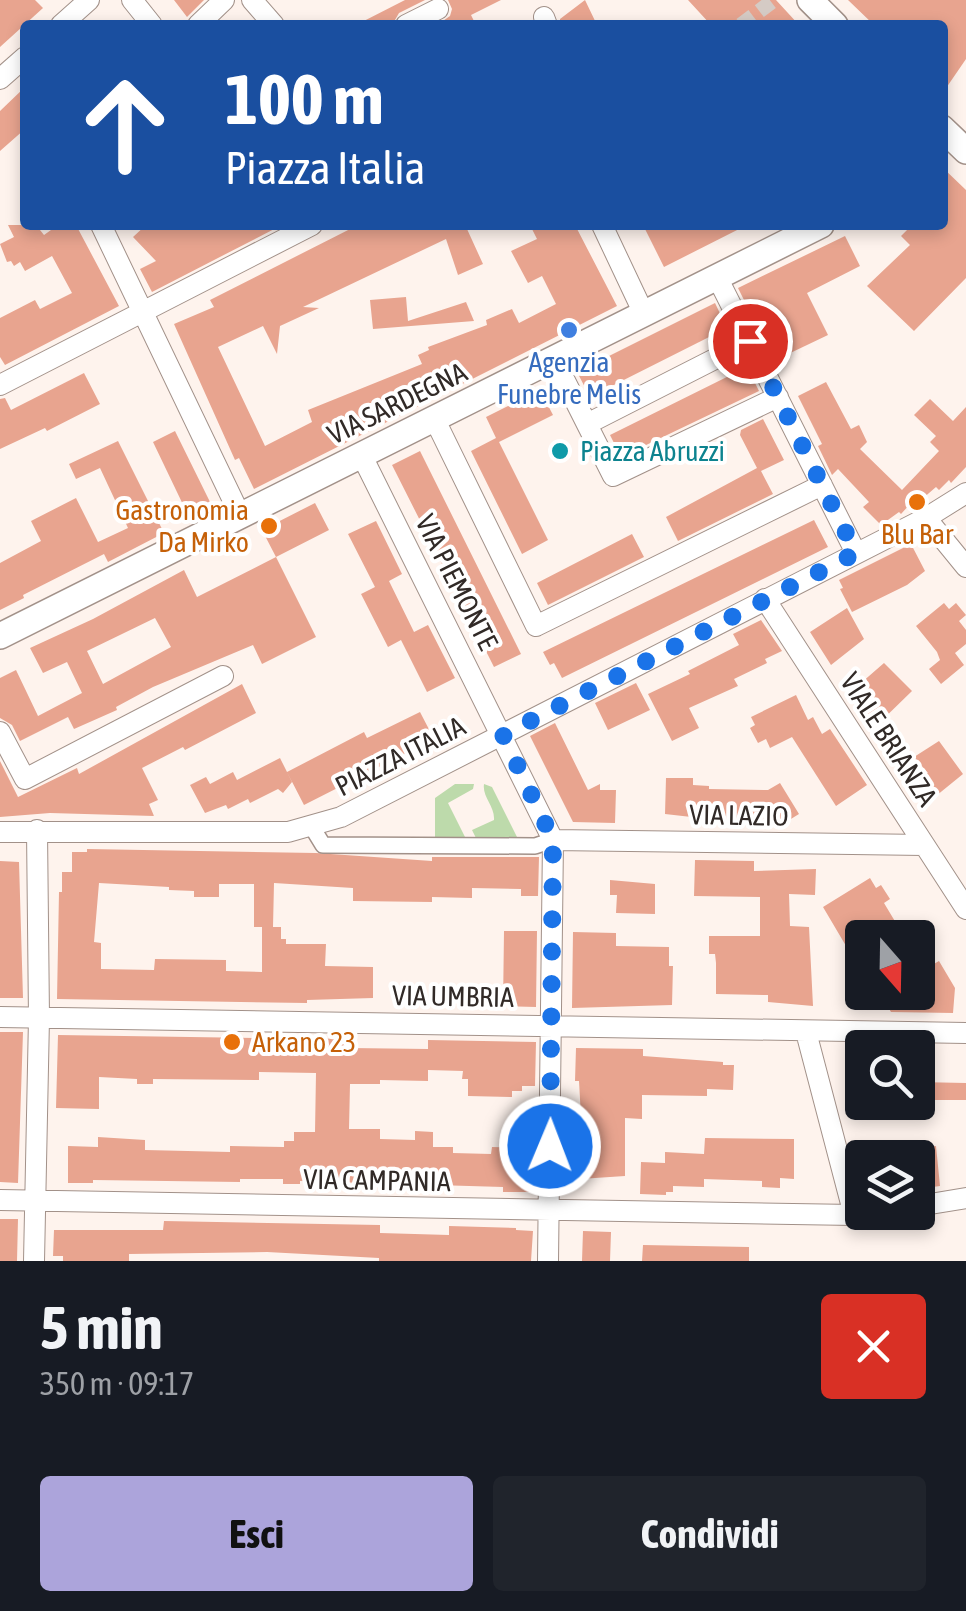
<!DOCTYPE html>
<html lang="it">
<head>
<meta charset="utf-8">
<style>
  :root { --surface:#171b24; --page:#20242c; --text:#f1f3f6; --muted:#9ea1a6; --accent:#aca4db }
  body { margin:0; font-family:"Asap Condensed",sans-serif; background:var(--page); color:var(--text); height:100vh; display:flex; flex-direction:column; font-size:38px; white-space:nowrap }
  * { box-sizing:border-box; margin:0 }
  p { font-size:32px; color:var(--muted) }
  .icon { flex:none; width:55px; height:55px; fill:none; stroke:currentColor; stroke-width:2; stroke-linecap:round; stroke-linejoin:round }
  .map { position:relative; height:1261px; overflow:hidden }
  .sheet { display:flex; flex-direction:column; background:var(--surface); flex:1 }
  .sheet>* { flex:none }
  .banner { position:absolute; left:20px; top:20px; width:928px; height:210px; border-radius:10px; box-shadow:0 5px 15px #0003; background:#1a4fa0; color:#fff; overflow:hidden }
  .needle { width:65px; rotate:160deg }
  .buttons { position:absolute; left:845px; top:920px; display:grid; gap:20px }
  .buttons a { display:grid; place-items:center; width:90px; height:90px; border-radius:10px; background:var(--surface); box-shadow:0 5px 15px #0003; font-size:50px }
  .pin { position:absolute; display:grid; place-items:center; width:85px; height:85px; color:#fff; margin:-42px; border:5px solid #fff; border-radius:50%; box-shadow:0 2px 10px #0007 }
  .me { position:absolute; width:110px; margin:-55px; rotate:1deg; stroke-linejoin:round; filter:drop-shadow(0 0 8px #0008) }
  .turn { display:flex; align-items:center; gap:35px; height:210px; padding:0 40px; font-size:45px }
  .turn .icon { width:130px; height:130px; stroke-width:2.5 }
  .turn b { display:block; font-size:70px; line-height:85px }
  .round { display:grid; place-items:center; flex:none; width:105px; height:105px; border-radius:10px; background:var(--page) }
  .overview { display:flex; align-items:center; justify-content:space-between; height:170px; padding:0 40px }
  h1 { font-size:60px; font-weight:700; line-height:75px }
  .button { display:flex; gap:20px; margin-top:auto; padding:20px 40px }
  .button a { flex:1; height:115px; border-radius:10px; background:var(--accent); color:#111; font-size:40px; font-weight:700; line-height:115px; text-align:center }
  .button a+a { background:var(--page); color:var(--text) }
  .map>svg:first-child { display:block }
  .green { fill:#bddaab }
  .building { fill:#e8a48f; fill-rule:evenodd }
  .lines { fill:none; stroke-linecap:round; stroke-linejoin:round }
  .pedestrian-tunnel { stroke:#d5cbc5; stroke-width:15; stroke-dasharray:15 8; stroke-linecap:butt }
  .pedestrian-casing { stroke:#a29189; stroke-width:18 }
  .minor-casing { stroke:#a29189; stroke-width:22 }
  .tertiary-casing { stroke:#a29189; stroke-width:28 }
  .pedestrian { stroke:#fff; stroke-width:15 }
  .minor { stroke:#fff; stroke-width:20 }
  .tertiary { stroke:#fff; stroke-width:25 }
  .route { stroke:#1a73e8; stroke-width:18; stroke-dasharray:0 32.4 }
  .shop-dot { fill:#3f7fe0; stroke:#fff; stroke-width:4 }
  .culture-dot { fill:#0f9aa8; stroke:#fff; stroke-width:4 }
  .food-dot { fill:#e8710a; stroke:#fff; stroke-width:4 }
  .labels { text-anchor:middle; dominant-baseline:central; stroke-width:8; stroke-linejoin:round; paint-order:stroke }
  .shop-label { font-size:28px; fill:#366cbe; stroke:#fff }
  .street-label { font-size:28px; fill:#312a27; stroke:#fff }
  .culture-label { font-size:28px; fill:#0d838f; stroke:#fff; text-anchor:start }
  .food-label { font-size:28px; fill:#c56008; stroke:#fff; text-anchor:end }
</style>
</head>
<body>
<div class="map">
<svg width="966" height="1261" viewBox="0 0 966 1261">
  <rect width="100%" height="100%" fill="#fef3ed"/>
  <!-- green -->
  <path class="green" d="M455,784H474L473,789L448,803L466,839L435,837V798Z
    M484,784L492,787L519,841L477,840L472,830L494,820C495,806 482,797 484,784Z"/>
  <!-- building -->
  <path class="building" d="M0,0H35L43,8L0,47Z
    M174,0H204L187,17Z
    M405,0H425L399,13L392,25H356Z
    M448,0H501L471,15L476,25H437L450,16L452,9Z
    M585,0L597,25H560V19Z
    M688,0H776L799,25H711Z
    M848,0H966V59L942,94V25H874Z
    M25,87V129L0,151V111Z
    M942,167L966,190V278L914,331L867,286L910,245L901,236L912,225H942Z
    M8,225H36L44,235L58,225H76L119,306L5,365L0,357V318L35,300L40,309L72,293L52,256L25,271L20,262L14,266L11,261L7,262L0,244L14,237Z
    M146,225H282L152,292L140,269L156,261L133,237Z
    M358,225H475L467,229L483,264L458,275L446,239L303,307L319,308L280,326L277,354L263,326L218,347L265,446L312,422L308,410L422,364L418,355L429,350L428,347L487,325L486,320L512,309L519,323L556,304L542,276L528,283L511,251L537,239L530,225H575L617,306L254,489L239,458L235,460L174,324L214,307L210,300Z
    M643,225H747L664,267Z
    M845,236L860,266L807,293L828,335L784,356L775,337L765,342L738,288Z
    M406,297L408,321L466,302L474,321L373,329L370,300Z
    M715,303L727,328L590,397L577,372Z
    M747,367L759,391L621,457L610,435Z
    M84,373L100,404L47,431L45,428L0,449V399L5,398L11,410Z
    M826,382L851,429L859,425L867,442L860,449L902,490L939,451L930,442L936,436L914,415L930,399L953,421L966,407V467L951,483L949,480L939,490L936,487L914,506L911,503L901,514L899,512L881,525L863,507L869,502L838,469L832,475L818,446L822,444L798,396Z
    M540,390L553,415L499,442L548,540L522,554L471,451L496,438L486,417Z
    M763,419L784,460L761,471L773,494L678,541L666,517L757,468L740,435L741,430Z
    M175,431L211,504L188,515L153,442Z
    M118,441L164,533L108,562L104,554L23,595L24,598L0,610V563L41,541L31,521L76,498L98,542L128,528L100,468L76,479L69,464Z
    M420,451L521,654L494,667L392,465Z
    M315,503L329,530L276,557L262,530Z
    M814,520L828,547L562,678L554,663L550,665L543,652Z
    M376,521L402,574L389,581L414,632L428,625L455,678L427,692L401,640L388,647L361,594L375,587L348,534Z
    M632,534L644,557L548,605L537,583Z
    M911,544L925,571L907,585L852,612L840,589L843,588L839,580Z
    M276,557L316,637L262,664L253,645L153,687L116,707L117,710L74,729L68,717L20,741L12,725L0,718V678L16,670L38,716L82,693L67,662L43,673L30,648L93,619L184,570L197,597ZM155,618L171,647L103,684L87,651Z
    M944,603L949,609L956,603L966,615L959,621L966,630V644L955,653L964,665L941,684L929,669L940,660L937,652L916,626Z
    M847,608L864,639L831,665L810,632Z
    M761,620L782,651L765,659L767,663L734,679L738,686L689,708L699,728L672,741L648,694L690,674L688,671L739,645L733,634Z
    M884,663L912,691L873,729L858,708L872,696L861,683Z
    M636,683L650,710L608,730L595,703Z
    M242,684L256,713L185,750L183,747L142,768L158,800L149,804L154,816L50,813L0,817V761L18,797L77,768L79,774Z
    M796,695L808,720L813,717L822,734L830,729L867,785L836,806L792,737L770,748L766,739L758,743L750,728L755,725L751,717Z
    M420,712L434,739L304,805L287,772L364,732L367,738Z
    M555,723L588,790L600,784V790H616L615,823L573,822L530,736Z
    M939,741L963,774L931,800L920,788L929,780L925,775L928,773L914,757Z
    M280,758L292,782L283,793L278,789L250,803L248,799L228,809L226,805L205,813L190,785L206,777L210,784L233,772L237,780Z
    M666,778H693V785L709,786V789L768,790L780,783L799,814L786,822H757V824H709V819L665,814Z
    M87,849L316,853L432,861V857H539L538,896H521V889L472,888V898L432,897V902L353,901V888L274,883L273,927H281V939H286V944H326L325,966L373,967V998L307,1000V1003L57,999L59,892H62V872H72V852H87ZM99,883L169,887V890L194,891V897H219V884H254V927H262V972L226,971V960L155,959L154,970L101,969V943L94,942Z
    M695,860L754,861V871L816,869L815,895L789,894L790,926L809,927L813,1006L768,1002V995L716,994V963L715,954H709V936H760V897L694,896Z
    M0,861L19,862L23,998H0Z
    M870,878L876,888L881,885L890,899L884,903L905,938H862V973L823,907Z
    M610,880L655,884V914L616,913L617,895H610Z
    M504,931H537L536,1007L503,1006Z
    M573,932L616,933V946L669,947V966H673L672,1005L572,1008Z
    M939,961L955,988L953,1013L891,1012L879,992H918V973Z
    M0,1032H23L18,1183L0,1182Z
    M58,1035L259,1038V1046H290V1038L350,1039V1048L428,1049V1040L536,1042L535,1086H522V1091H512V1097L468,1096V1079H462L463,1071L428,1070V1081L380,1080V1084H350L349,1129H380V1139L415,1140V1131L433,1132V1147H453V1153L491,1154L492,1147L534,1148L533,1192H503V1187L300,1181V1184H283V1179H240V1182L93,1180V1183H68V1146L98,1147V1137L145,1140V1150L230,1152V1146L284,1147V1141H294V1132H315L316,1073L259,1072V1080L153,1079V1084H137V1079L99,1077V1109L56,1108Z
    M576,1048L643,1049V1056L723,1062V1065H734L733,1090L707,1089V1096L642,1095V1119L625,1118V1176L580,1179L581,1117L579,1081H575Z
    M918,1082L966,1083V1100H918Z
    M705,1138L794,1139V1179L780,1178V1188L762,1187V1181L704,1179V1187L673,1186V1192H666V1195L640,1194L641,1162L665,1163V1152L704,1154Z
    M936,1146L940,1186L918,1189V1149Z
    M0,1219H18L17,1261H0Z
    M164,1221L380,1225V1233L449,1235V1226L516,1228V1230L533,1231L531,1261H379V1258L267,1252L129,1254V1261H63V1256H53L54,1230H163Z
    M583,1231L611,1232L610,1261H582Z
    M643,1245L749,1247V1261H642Z"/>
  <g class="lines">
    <!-- pedestrian-tunnel -->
    <path class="pedestrian-tunnel" d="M741,25L774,0"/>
    <defs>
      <path id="pedestrian" d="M312,827L323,845L535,846L553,840"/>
      <path id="minor" d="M132,0L152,25
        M252,0L274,25
        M544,17L547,25
        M61,25L89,0
        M198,25L224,0
        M406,25L438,9
        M0,79L25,57
        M101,225L240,515
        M602,225L644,314
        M718,279L856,553
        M554,359L613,476L778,397
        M0,385L312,225
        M434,418L536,626L822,485
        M587,424L750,341
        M361,454L553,840L548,1261
        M926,518L966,567
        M765,599L966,909
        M0,732L25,779L223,676
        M0,832H288L341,817L926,518L966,493
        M553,840L924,845
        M0,1017L966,1033
        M806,1032L854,1215
        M0,1200L854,1215L873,1212
        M918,1206L966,1198
        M34,1261L39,1018L37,830"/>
      <path id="tertiary" d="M810,0L835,25
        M942,128L966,151
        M0,636L821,225"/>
    </defs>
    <!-- pedestrian casing -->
    <use href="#pedestrian" class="pedestrian-casing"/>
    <!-- minor casing -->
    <use href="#minor" class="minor-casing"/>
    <!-- tertiary casing -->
    <use href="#tertiary" class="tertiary-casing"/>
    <!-- pedestrian -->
    <use href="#pedestrian" class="pedestrian"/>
    <!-- minor -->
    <use href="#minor" class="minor"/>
    <!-- tertiary -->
    <use href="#tertiary" class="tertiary"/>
  </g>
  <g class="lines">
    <!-- route -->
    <path class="route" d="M550,1146L553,840L503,735L856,553L750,341"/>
  </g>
  <!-- markers -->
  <circle class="shop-dot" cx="569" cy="330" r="10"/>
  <circle class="culture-dot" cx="560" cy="451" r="10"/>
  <g class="food-dot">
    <circle cx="917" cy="502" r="10"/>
    <circle cx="269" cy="526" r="10"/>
    <circle cx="232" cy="1042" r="10"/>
  </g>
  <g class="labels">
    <!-- shop labels -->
    <g class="shop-label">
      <text x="569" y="362">Agenzia<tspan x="569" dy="32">Funebre Melis</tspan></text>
    </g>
    <!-- street labels -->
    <g class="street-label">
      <text transform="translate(397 403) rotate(-26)">VIA SARDEGNA</text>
      <text transform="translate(457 582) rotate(63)">VIA PIEMONTE</text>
      <text transform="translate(889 739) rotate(57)">VIALE BRIANZA</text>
      <text transform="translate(400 756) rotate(-27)">PIAZZA ITALIA</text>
      <text transform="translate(739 815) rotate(1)">VIA LAZIO</text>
      <text transform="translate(453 996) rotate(1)">VIA UMBRIA</text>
      <text transform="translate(377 1180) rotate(1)">VIA CAMPANIA</text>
    </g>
    <!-- culture labels -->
    <g class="culture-label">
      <text x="580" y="451">Piazza Abruzzi</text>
    </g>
    <!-- food labels -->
    <g class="food-label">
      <text x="249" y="510">Gastronomia<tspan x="249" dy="32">Da Mirko</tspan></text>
      <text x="917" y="534" text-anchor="middle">Blu Bar</text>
      <text x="252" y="1042" text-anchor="start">Arkano 23</text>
    </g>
  </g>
</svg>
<div class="buttons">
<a><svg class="needle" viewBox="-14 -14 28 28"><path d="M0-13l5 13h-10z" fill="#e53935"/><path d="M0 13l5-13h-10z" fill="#9ea1a6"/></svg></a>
<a><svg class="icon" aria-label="search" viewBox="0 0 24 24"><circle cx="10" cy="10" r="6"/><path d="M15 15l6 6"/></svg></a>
<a><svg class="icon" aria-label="layers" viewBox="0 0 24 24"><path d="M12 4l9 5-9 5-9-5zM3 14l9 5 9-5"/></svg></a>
</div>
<div class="pin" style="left:750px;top:341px;background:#d93025"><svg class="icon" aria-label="arrive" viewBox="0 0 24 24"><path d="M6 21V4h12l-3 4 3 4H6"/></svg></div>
<svg class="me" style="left:550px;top:1146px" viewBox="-20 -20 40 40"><circle r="17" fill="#1a73e8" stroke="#fff" stroke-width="3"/><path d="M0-11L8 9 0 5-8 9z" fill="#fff"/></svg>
<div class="banner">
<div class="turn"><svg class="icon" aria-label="ahead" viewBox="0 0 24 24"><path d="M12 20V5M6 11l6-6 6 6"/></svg><div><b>100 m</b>Piazza Italia</div></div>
</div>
</div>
<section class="sheet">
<div class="overview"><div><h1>5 min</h1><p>350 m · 09:17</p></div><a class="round" style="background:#d93025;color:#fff"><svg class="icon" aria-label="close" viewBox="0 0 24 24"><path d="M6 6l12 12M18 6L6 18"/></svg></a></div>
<div class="button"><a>Esci</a><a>Condividi</a></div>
</section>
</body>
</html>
